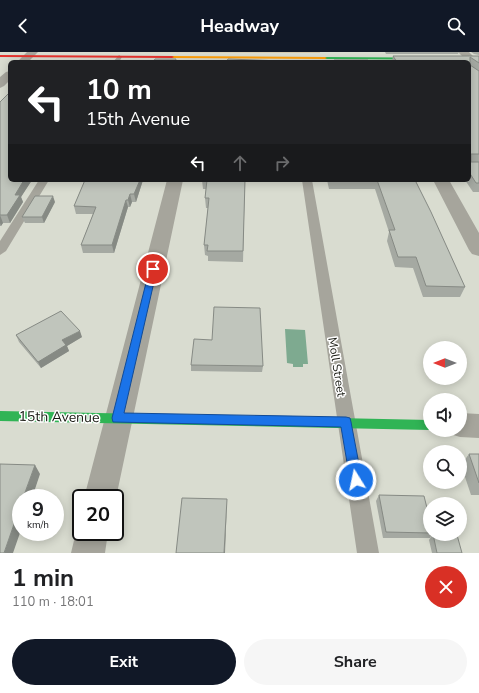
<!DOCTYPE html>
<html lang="en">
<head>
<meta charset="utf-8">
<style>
  :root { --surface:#fff; --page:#f6f6f6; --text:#202124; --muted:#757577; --accent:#111827 }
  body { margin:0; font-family:"Nunito Sans",sans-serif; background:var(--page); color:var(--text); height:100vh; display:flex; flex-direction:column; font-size:15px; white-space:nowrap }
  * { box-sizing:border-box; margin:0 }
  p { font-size:13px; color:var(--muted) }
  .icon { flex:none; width:22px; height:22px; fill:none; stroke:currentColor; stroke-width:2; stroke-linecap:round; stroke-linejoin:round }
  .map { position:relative; height:501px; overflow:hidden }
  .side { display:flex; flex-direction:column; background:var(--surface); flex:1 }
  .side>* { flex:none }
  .hud { position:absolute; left:8px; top:8px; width:463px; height:122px; border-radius:6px; box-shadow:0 2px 10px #0003; background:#202124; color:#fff; overflow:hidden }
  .needle { width:26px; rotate:270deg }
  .tools { position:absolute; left:423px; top:289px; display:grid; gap:8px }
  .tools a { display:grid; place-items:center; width:44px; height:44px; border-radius:50%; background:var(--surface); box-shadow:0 2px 10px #0003; font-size:20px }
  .speed { position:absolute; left:12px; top:437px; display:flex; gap:8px; font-size:20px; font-weight:700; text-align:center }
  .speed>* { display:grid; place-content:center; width:52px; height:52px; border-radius:50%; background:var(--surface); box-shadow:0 2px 10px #0003; line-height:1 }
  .speed small { font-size:10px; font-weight:400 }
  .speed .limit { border:2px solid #111; border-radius:6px; background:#fff; color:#111 }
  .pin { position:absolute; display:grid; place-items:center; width:34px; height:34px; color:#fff; margin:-17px; border:2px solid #fff; border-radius:50%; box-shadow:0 1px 4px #0007 }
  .me { position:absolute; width:44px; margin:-22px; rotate:350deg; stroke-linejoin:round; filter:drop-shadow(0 0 3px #0008) }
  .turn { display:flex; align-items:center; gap:14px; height:84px; padding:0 12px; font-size:18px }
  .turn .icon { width:52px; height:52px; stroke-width:2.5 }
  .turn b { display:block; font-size:28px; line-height:34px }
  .lanes { display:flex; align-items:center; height:38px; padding:0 12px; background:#0003; justify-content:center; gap:20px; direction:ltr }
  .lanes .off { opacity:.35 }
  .round { display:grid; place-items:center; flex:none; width:42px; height:42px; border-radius:21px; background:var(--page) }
  .summary { display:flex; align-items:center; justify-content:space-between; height:68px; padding:0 12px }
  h1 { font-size:24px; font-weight:700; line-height:30px }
  .primary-button { display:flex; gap:8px; margin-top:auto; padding:8px 12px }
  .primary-button a { flex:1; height:46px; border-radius:24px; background:var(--accent); color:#fff; font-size:16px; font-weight:700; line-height:46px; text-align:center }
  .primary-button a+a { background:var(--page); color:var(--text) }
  header { display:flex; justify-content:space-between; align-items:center; height:52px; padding:0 12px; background:var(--accent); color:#fff; font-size:18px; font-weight:700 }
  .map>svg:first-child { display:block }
  .green { fill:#d5c8ab }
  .water { fill:#7eaa90 }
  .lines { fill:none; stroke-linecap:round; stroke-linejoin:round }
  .lane { fill:#a6a59c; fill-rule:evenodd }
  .street { fill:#a6a59c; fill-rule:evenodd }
  .fast { fill:#30b455; fill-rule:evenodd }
  .slow { fill:#ff9f0a; fill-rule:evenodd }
  .jam { fill:#e5322d; fill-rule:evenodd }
  .wall { fill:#a5a9a2 }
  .shaded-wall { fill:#868a84 }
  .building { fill:#c0c5bc; stroke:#868a84 }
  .route { fill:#1a73e8; stroke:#114b97 }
  .labels { text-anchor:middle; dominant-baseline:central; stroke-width:3; stroke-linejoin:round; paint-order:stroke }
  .street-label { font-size:12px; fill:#161810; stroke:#fff }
  .near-street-label { font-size:14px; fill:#161810; stroke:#fff }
</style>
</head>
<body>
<header><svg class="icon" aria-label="back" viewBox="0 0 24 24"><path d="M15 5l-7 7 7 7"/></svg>Headway<svg class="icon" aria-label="search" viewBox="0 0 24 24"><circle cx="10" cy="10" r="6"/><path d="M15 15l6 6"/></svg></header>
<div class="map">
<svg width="479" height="501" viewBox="0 0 479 501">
  <rect width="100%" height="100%" fill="#d9dcd0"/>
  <!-- green -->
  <path class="green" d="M117,0H320V1Z"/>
  <!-- water -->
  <path class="water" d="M285,277L305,278L308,312H303V315H293V312L287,311Z"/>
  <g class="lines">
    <!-- lane -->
    <path class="lane" d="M119,3L122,5L119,10H113Z
      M39,128H49L6,199L0,203V189Z
      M302,128H312L379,501H357Z"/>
    <!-- street -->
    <path class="street" d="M27,0H38L28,10H17Z
      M458,0H469L476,7L471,10L467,9Z
      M10,19V28L4,34L0,36V25L6,20Z
      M167,128H183L116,446H84Z
      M433,128H449L479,181V204L472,202L469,198Z
      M460,361L479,362V386L460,385L450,382L448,378H460Z
      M80,468L81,480H108L105,501H71L76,480Z"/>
    <!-- fast -->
    <path class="fast" d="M325,5L479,6V8L323,7Z
      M0,359L430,368V378L0,369Z"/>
    <!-- slow -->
    <path class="slow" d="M170,4L325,5L327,6L325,7L172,6Z"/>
    <!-- jam -->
    <path class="jam" d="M0,3L172,4L174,5L172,6L0,5Z"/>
  </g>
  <!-- wall -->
  <path class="wall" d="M385,0H459L458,2H386Z
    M471,0H479V3L474,2Z
    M393,4H479V140H473L465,128H469V10H392Z
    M0,50L10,128H32L21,145L23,150L10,171H3L1,174H0Z
    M85,128H143L136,150H132L130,155H128L114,201H83L81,193L93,162H76L74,154Z
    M202,128H245L243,210L208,209V204L205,203L204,193L208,156H206L205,146L206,137H203Z
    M327,128H415L465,235L460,245H423L413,216L395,215L387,189L389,180L375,137H329Z
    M55,150L44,171H25L22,165Z
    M16,283L82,285L67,294L69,299L41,316L19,290Z
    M191,313L263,314L262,320L191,319Z
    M469,402H479V443H471L461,413Z
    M379,443L430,468V482H432L430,486H383L376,449Z
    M433,482L462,501H432L429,488Z"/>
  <!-- shaded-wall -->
  <path class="shaded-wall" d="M24,128H32L21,145L23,150L10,171L7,163L15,143Z
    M140,128H143L136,150L134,142Z
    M130,142L132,150L130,155L128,148Z
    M53,144L55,150L44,171L42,165Z
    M126,148L128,155L114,201L112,193Z
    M0,163L3,171L1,174L0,171Z
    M80,279L82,285L67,294L69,299L41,316L38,310L62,288Z
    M35,413L40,422L32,446H23Z
    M227,447L225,501H224Z
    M21,452V478L13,501H4Z"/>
  <!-- building -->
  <path class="building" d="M393,4H479V11L470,5V13L479,19V102H471V110H479V131H476L469,120V10H397Z
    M155,7H176L175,10H153Z
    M228,7L282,9L283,10H226Z
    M334,8H368L369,10H334Z
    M10,40V128H24L15,143H20L7,163H0V50Z
    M85,128H140L134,142H130L128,148H126L112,193H81L96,155L74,154Z
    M207,128H245L243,199H207L208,193H204L209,146H205Z
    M377,128H415L431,160L465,235L426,234L416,205H398L389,178H395Z
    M35,144H53L42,165H22Z
    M214,255L260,256L263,314L191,313L194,287L212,288Z
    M61,259L80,279L62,288L66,293L38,310L16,283Z
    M469,402H479V431Z
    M0,412L35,413L23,446H21V452L4,501H0Z
    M379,443L424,444L430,468V481L386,480Z
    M182,446L227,447L224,501H176Z
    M433,482L457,483L462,501H437Z"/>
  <!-- route -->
  <path class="route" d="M150,215H156L157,217L124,361L346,365L350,366L351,370L362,428L360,432L356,434L351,432L350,428L341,375L113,370L112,366Z"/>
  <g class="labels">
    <!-- street labels -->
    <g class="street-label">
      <text transform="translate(337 315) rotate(81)">Moll Street</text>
    </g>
    <!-- near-street labels -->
    <g class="near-street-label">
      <text transform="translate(59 365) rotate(1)">15th Avenue</text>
    </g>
  </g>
</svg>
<div class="tools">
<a><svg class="needle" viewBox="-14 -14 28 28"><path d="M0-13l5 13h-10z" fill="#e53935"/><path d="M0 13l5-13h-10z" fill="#757577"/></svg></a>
<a><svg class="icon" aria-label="sound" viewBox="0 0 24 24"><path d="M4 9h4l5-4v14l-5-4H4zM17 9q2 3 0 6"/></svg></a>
<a><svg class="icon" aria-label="search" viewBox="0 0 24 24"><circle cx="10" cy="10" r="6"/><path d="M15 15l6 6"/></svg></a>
<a><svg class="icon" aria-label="layers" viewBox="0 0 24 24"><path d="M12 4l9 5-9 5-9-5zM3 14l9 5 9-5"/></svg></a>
</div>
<div class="speed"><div>9<small>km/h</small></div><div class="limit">20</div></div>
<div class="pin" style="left:153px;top:217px;background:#d93025"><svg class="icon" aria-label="arrive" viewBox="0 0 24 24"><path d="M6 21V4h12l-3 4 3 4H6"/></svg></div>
<svg class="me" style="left:356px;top:428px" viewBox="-20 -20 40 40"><circle r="17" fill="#1a73e8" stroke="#fff" stroke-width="3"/><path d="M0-11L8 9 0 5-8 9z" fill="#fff"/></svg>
<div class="hud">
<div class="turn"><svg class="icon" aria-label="left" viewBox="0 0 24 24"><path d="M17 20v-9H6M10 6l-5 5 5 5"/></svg><div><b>10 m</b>15th Avenue</div></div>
<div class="lanes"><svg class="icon" aria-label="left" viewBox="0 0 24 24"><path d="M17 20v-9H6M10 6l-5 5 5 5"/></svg><svg class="icon off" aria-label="ahead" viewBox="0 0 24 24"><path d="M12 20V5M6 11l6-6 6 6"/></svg><svg class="icon off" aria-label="right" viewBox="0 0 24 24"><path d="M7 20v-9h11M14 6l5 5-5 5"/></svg></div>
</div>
</div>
<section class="side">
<div class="summary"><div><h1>1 min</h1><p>110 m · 18:01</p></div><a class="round" style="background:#d93025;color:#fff"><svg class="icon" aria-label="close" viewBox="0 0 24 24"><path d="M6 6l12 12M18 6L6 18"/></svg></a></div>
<div class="primary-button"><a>Exit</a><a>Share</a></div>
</section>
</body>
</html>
